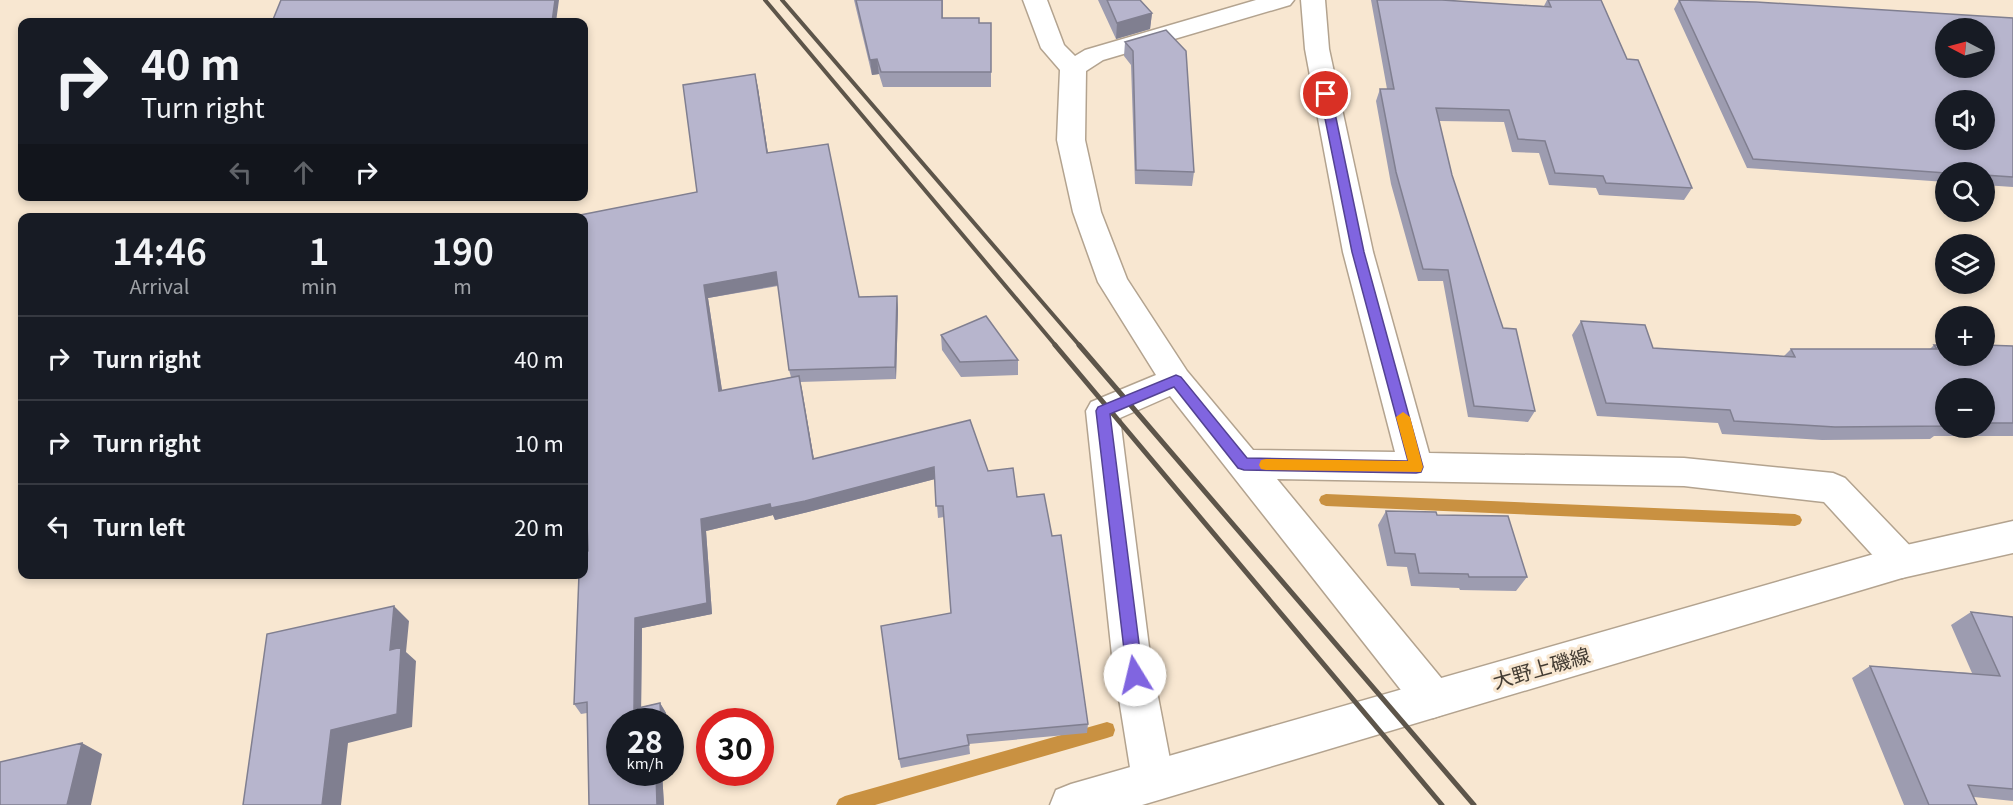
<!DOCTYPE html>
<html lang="en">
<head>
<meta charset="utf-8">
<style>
  :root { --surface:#171b24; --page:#242831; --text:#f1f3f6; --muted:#9ea1a6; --line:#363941 }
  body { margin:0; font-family:Georgia,"Noto Sans JP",serif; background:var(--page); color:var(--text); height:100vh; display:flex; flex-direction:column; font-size:22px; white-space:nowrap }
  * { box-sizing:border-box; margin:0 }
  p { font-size:20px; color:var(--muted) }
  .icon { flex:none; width:33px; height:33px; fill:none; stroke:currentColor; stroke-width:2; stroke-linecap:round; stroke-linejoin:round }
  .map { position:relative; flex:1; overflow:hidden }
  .sheet { position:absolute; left:18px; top:213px; width:570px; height:366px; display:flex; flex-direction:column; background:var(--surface); border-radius:12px; box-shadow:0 3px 9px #0003 }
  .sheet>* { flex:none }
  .top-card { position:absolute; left:18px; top:18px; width:570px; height:183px; border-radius:12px; box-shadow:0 3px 9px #0003; background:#171b24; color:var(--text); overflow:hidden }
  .needle { width:39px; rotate:276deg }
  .tools { position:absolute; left:1935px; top:18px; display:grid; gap:12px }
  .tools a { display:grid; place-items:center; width:60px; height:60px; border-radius:50%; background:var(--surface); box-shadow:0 3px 9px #0003; font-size:30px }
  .speed { position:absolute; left:606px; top:708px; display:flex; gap:12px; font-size:30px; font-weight:700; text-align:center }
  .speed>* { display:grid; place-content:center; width:78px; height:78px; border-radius:50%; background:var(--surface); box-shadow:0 3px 9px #0003; line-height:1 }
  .speed small { font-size:15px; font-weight:400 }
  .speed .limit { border:9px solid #d22; background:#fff; color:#111 }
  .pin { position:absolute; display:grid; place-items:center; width:51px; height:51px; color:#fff; margin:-26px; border:3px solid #fff; border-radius:50%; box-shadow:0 2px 6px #0007 }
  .me { position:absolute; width:66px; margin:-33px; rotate:351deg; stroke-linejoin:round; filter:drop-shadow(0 0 4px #0008) }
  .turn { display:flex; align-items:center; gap:21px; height:126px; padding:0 24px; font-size:27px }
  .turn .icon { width:78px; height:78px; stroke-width:2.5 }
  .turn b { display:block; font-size:42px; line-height:51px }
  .lanes { display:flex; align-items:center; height:57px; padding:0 24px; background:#0003; justify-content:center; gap:30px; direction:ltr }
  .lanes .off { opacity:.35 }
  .eta { display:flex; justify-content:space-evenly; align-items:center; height:102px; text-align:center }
  .eta b { font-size:36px; font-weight:600; line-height:42px }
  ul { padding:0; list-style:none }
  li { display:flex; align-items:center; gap:18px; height:84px; padding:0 24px; border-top:2px solid var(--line) }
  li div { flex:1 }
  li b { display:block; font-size:22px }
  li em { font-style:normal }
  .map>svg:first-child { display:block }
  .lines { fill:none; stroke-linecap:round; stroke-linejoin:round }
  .stream { fill:#c99141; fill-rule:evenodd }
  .minor-casing { stroke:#b3a38f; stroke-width:3 }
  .secondary-casing { stroke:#b3a38f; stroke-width:3 }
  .minor { fill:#fff; fill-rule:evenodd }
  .secondary { fill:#fff; fill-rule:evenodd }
  .rail-far1 { stroke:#5d554a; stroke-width:4 }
  .rail { stroke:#5d554a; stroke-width:5 }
  .wall { fill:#9d9cb0; fill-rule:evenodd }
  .shaded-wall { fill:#807f90 }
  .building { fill:#b7b5cd; stroke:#807f90; stroke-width:1.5; fill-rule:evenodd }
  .route { fill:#8065e0; stroke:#534292; stroke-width:1.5 }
  .slow { fill:#f59e0b }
  .labels { text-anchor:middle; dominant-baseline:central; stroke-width:6; stroke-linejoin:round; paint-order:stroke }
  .street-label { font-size:20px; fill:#433c33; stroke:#f8e7d1 }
</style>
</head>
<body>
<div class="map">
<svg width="2013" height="805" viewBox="0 0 2013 805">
  <rect width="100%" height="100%" fill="#f8e7d1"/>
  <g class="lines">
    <!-- stream -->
    <path class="stream" d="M1326,494L1795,514L1800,516L1802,520L1800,524L1795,526L1326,506L1321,504L1319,500L1321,496Z
      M1107,722L1113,724L1115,730L1113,736L1107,738L875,805H836L839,799L845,796Z"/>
    <defs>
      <path id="minor" d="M1023,0H1047L1064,45L1075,56L1085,50L1256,0H1294L1290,5L1103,60L1086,71L1085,140L1101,212L1127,279L1187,371L1253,450L1395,452L1343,252L1305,49L1301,0H1325L1329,49L1373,252L1429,453L1684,458L1833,473L1845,478L1915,551L1920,562L1915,573L1902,578L1889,573L1824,502L1684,486L1277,479L1447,685L1453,699L1447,713L1433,718L1419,713L1170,396L1120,418L1150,655L1174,780L1168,795L1153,801L1138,795L1132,780L1112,655L1086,411L1091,402L1156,375L1098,282L1073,212L1057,140L1060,70L1041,48Z"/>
      <path id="secondary" d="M2013,521V553L1902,578L1142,805H1050L1056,790L1071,784L1902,546Z"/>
    </defs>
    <!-- minor casing -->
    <use href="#minor" class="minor-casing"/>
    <!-- secondary casing -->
    <use href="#secondary" class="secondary-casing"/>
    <!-- minor -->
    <use href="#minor" class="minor"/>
    <!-- secondary -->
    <use href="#secondary" class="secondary"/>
    <!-- rail-far1 -->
    <path class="rail-far1" d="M765,0L1056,346
      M782,0L1080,346"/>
    <!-- rail -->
    <path class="rail" d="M1055,345L1442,805
      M1079,345L1474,805"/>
  </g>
  <!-- wall -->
  <path class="wall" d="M854,0H943V18L979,23H991V87H883L879,74L872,75Z
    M1098,0H1140L1152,13L1150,29L1116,39Z
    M1371,0H1442L1544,6L1547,0H1601L1627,59L1692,188L1684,200L1599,195L1596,188L1549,185L1539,153L1512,152L1504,122L1439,121L1452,175L1503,328L1535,411L1528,422L1468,417L1443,281H1418L1391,184L1376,101L1380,89H1387Z
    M1679,0L2013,18V187L1984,185V172H1946V182L1747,168L1674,9Z
    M1166,30L1194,172L1192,186L1135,184L1131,65L1124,56L1125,42Z
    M755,74L758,88L768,153L828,144L859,297L897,296L898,309L896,379L800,382L814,459L970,420L988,471L1013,468L1017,497L1044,494L1052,536L1061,535L1088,724L1087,733L969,744L970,754L901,768L899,759L881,626L951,613L944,517L938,518L935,479L808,512L775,520L773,515L706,531L712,614L642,628L641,707L660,703L666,713L667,722H620V772H662L664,805H589L587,713L581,714L574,704L579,574H584V552L588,551L584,433V218L570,217L697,192L683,85ZM778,286L789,370L791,377L722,391L708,298Z
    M1581,321L1653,348L1784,356L1791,349H1930L1934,345L2013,346V436H1934L1930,439L1822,440L1722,434L1718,423L1597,416L1572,335ZM1946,388H1984V428H1946Z
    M941,335L1018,360V375L961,377L942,350Z
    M1386,511L1437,515L1527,577L1516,591L1460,590L1459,588L1411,586L1407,567L1387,566L1378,525Z
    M1971,612L2013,617V801L1974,797L1977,805H1904L1852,678L1870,666L1972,673L1951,625Z"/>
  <!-- shaded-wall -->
  <path class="shaded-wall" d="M555,0H559L556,22H552Z
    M1152,13L1150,29L1116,39L1117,23Z
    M877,59L879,74L872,75L870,60Z
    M755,74L758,88L770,167L767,153Z
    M776,272L779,285L708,298L724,403L719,391L704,285Z
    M897,296L898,309L896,379L895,367Z
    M799,376L802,389L816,471L813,459Z
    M934,467L935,479L808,512L775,520L773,515L706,531L712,614L642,628L641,718L634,709L635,618L701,519Z
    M394,606L409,621L406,652L416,661L412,727L348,743L341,805H322L331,730L390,650Z
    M660,703L666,713L667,722H661Z
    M82,743L102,754L91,805H67Z
    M656,772H662L664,805H657Z"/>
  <!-- building -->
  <path class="building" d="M281,0H555L552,22H272Z
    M856,0H942V18H979V23H991V72H881L877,59L870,60Z
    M1107,0H1140L1152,13L1117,23Z
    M1377,0H1442L1551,7L1548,0H1601L1627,59L1638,60L1692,188L1606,183L1603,176L1555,173L1545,141L1518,139L1509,110L1436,108L1452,175L1503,328L1516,329L1535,411L1474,406L1448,270L1423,269L1396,172L1380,89H1394Z
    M1679,0L1756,2L2013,18V177L1984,175V172L1946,173L1753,159ZM1946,28H1984V68H1946ZM1946,100H1984V140H1946Z
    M1166,30L1186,51L1194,172L1136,170L1133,51L1125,42Z
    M755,74L767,153L828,144L859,297L897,296L895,367L789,370L776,272L704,285L719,391L799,376L813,459L970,420L988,471L1013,468L1017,497L1044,494L1052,536L1061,535L1088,724L967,735L969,745L899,759L881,626L951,613L943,506H936L934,467L805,501L771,508L770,504L701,519L707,603L635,618L634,709L660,703L661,722H620V772H656L657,805H589L587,702L574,704L579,574H584V552L588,551L584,433V218L570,217L697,192L683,85Z
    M986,316L1018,360L960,362L941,335Z
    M1581,321L1645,325L1653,348L1795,357L1791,349H1937L1934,345H1946V356H1984V345L2013,346V423H1984V388H1946V422H1942L1945,426L1835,427L1734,421L1730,410L1606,403Z
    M1386,511L1436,512L1437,515L1508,516L1527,577H1469L1468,574L1419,573L1415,554L1395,553Z
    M394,606L390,650L401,647L397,714L331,730L322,805H243L267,634Z
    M1971,612L2013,617V789L1968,785L1977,805H1929L1870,666L2000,676Z
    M82,743L67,805H0V762Z"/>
  <!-- route -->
  <path class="route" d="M1326,91L1331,94L1364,252L1423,467L1421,472L1416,473L1244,470L1238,468L1174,387L1110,414L1143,675L1141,681L1135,683L1129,681L1127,675L1096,411L1098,407L1176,375L1181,377L1247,458L1408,461L1352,252L1320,94Z"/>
  <!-- slow -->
  <path class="slow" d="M1403,412L1410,417L1423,467L1421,472L1266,470L1261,469L1259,465L1261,460L1266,459L1408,461L1396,417Z"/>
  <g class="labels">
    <!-- street labels -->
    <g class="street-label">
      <text transform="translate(1541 667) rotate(-16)">大野上磯線</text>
    </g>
  </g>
</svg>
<div class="tools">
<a><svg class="needle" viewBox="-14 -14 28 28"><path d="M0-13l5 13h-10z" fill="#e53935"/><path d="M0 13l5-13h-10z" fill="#9ea1a6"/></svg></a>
<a><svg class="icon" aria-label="sound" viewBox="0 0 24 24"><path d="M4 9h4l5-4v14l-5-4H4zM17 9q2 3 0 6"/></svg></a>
<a><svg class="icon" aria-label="search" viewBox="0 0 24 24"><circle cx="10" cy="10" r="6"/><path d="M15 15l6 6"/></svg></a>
<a><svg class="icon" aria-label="layers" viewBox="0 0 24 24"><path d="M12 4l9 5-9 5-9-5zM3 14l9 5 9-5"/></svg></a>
<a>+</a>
<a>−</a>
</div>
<div class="speed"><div>28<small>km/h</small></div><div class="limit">30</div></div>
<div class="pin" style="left:1326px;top:94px;background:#d93025"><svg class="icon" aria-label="arrive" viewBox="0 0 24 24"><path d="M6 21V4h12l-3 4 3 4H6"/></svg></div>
<svg class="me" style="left:1135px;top:675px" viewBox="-20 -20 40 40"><circle r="19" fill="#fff"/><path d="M0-13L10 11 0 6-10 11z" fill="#8065e0"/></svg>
<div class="top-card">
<div class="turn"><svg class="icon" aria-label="right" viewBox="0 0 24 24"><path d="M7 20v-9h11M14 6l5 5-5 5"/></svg><div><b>40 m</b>Turn right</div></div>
<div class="lanes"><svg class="icon off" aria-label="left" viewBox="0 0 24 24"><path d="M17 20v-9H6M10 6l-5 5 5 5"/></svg><svg class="icon off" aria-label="ahead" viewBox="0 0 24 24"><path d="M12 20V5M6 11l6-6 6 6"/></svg><svg class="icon" aria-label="right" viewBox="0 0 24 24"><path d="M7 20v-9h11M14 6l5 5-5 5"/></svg></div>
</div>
<section class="sheet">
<div class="eta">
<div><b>14:46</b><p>Arrival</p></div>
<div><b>1</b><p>min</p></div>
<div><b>190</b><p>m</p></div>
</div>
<ul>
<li><svg class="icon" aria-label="right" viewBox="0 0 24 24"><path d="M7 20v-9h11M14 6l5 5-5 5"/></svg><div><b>Turn right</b></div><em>40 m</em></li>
<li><svg class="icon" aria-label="right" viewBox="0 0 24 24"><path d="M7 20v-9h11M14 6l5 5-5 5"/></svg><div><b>Turn right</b></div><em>10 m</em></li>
<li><svg class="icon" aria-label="left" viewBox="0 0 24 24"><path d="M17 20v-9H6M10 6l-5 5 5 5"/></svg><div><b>Turn left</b></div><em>20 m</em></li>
</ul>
</section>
</div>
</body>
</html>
